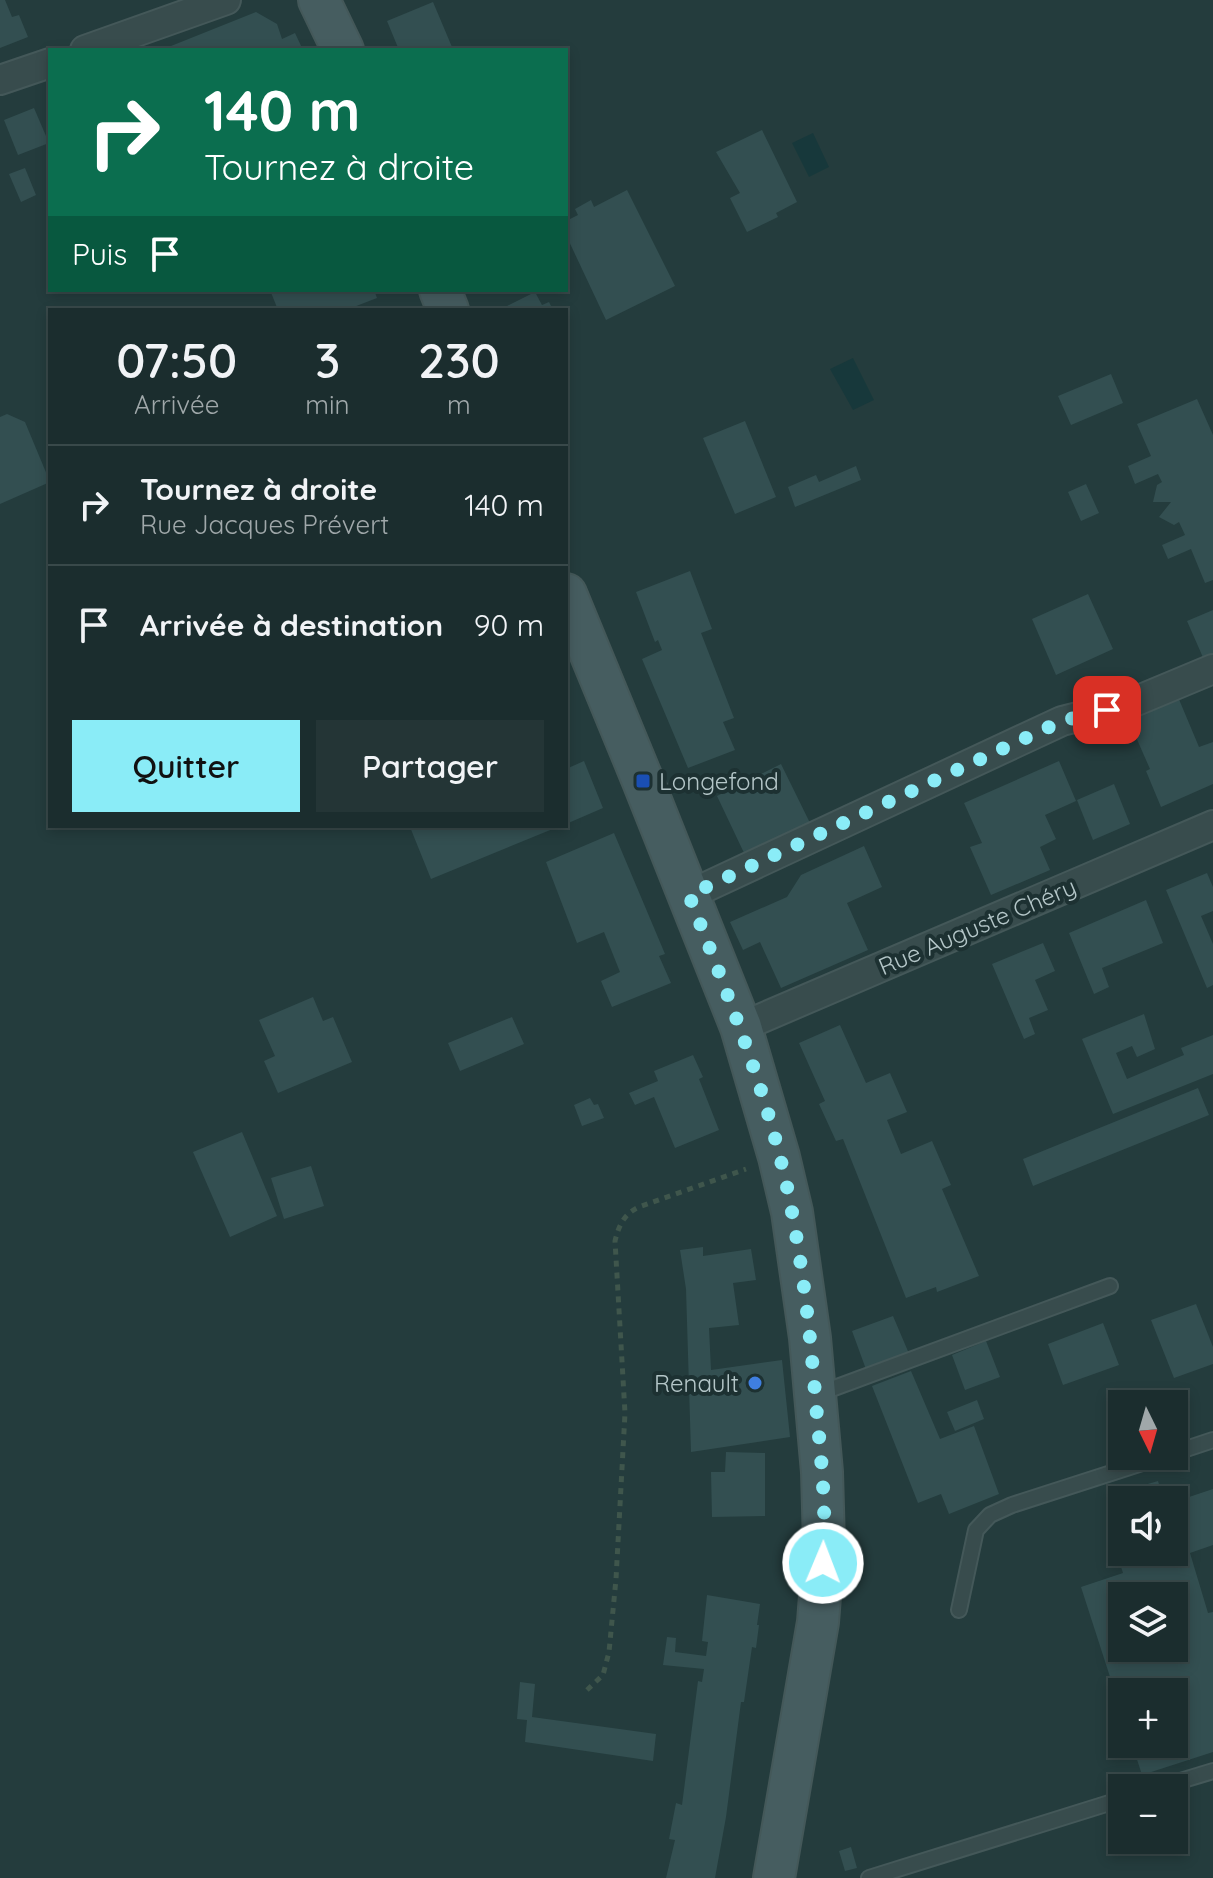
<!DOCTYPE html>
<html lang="fr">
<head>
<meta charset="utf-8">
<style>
  :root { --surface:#1b2d2e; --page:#243536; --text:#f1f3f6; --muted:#a0a8aa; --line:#39494a; --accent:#8aecf7 }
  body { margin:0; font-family:Quicksand,sans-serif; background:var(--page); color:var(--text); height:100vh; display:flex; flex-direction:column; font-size:30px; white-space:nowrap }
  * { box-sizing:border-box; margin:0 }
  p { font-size:26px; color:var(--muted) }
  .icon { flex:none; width:44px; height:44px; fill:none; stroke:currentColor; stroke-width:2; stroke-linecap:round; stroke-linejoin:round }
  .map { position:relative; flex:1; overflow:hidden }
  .side { position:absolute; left:48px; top:308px; width:520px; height:520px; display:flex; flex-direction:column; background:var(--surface); border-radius:0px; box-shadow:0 4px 12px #0003,0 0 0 2px var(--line) }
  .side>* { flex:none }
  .banner { position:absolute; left:48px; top:48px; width:520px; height:244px; border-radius:0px; box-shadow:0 4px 12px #0003,0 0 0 2px var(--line); background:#0b6e4f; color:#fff; overflow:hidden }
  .needle { width:52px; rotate:175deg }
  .buttons { position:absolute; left:1108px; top:1390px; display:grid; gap:16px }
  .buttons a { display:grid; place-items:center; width:80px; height:80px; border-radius:0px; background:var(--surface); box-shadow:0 4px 12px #0003,0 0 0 2px var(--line); font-size:40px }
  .pin { position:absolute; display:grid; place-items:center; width:68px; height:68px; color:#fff; margin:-34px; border-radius:16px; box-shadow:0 4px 12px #0006 }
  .me { position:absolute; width:88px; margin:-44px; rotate:1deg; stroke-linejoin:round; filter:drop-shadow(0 0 6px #0008) }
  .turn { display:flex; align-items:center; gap:28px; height:168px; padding:0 24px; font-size:36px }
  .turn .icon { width:104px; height:104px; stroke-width:2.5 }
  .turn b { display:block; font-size:56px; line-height:68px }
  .then { display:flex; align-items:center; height:76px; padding:0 24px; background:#0003; gap:16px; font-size:30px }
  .eta { display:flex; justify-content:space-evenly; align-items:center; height:136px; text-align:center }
  .eta b { font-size:48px; font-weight:600; line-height:56px }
  .button { display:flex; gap:16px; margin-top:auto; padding:16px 24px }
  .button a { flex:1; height:92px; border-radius:0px; background:var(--accent); color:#111; font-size:32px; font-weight:600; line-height:92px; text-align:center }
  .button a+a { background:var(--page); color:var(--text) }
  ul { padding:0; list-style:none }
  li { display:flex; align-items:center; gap:24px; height:120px; padding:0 24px; border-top:2px solid var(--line) }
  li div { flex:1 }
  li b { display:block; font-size:30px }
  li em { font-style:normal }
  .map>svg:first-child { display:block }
  .water { fill:#17383b }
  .building { fill:#334f51; fill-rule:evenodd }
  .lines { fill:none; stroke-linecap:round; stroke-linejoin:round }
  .service-casing { stroke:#445859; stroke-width:18 }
  .minor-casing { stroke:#445859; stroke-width:32 }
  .secondary-casing { stroke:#445859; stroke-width:44 }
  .path { stroke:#3f564c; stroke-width:5; stroke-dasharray:6 6; stroke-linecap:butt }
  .service { stroke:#384c4d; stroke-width:14 }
  .minor { stroke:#384c4d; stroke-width:28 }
  .secondary { stroke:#465d60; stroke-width:40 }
  .route { stroke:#8aecf7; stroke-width:14; stroke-dasharray:0 25.2 }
  .transit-dot { fill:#1a4fb4; stroke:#1d3132; stroke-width:3 }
  .shop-dot { fill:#3f7fe0; stroke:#1d3132; stroke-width:3 }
  .labels { text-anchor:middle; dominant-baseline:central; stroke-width:8; stroke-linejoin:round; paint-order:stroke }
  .poi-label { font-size:24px; fill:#b4c6c8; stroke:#1d3132; text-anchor:start }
  .street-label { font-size:24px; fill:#b4c6c8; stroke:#1d3132 }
</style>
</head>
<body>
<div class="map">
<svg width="1213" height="1878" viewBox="0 0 1213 1878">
  <rect width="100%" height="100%" fill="#243c3d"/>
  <!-- water -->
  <path class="water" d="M813,133L829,167L809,177L792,143Z
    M853,358L874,400L853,410L830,369Z"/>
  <!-- building -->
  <path class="building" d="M0,0H5L12,17L19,15L28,37L0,48Z
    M433,2L452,47L446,50H399L387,21Z
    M256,12L277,24L282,39L295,33L303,50H161Z
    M34,108L49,143L18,155L4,120Z
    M762,130L797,202L776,213L778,217L747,232L730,198L740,193L716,152Z
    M25,168L36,195L21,202L9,174Z
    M627,190L675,286L606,320L566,235V221L578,215L575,209L591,200L594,207Z
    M270,290H374L377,298L346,310H278Z
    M535,292L542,305L549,302L553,310H499Z
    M1111,374L1123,403L1071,425L1058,396Z
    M1197,399L1213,435V580L1205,583L1191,549L1168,559L1162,545L1185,535L1179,522L1174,525L1159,517L1171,502H1153L1157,485L1162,482L1158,474L1135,484L1128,466L1151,456L1137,424Z
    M7,414L25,422L50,482L0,504V417Z
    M745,421L776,497L735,514L703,438Z
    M856,466L861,480L795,507L788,487L816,475L819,482Z
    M1086,484L1099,513L1081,521L1068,492Z
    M690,571L712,629L701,633L734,718L723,722L735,750L688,768L642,659L662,650L658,640L655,642L636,592Z
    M1088,594L1113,649L1056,675L1032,619Z
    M1213,610V659L1205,662L1187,621Z
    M1178,697L1199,747L1213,742V784L1161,807L1146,771L1150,769L1128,719Z
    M584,761L603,808L566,824V769Z
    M1059,761L1076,801L1045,815L1056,839L1040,847L1050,870L991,895L970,847L982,843L964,803Z
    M781,764L810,823L745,855L717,796Z
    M1114,784L1130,824L1093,840L1077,800Z
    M413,826H560L431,879L410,827Z
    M614,833L665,954L659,956L671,983L612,1007L601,981L620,972L604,932L577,943L546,862Z
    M864,846L882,887L847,903L868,950L781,988L760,942L743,950L730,922L787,897L801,875Z
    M1207,873L1213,887V911L1201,916L1213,944V985L1207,988L1166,890Z
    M1146,900L1163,943L1102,968L1109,987L1094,994L1069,933Z
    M1043,943L1055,971L1035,980L1048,1010L1029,1018L1035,1034L1024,1039L992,964Z
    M313,997L323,1021L333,1017L352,1062L278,1093L264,1061L275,1056L259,1020Z
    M1144,1014L1155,1049L1137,1057L1132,1046L1116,1053L1127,1079L1184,1055L1181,1048L1213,1035V1074L1113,1114L1082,1039Z
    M512,1017L524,1044L460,1071L448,1043Z
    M840,1025L866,1083L890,1073L907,1112L887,1120L901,1154L932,1141L951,1185L942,1189L979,1276L937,1292L936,1287L906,1298L843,1139L836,1141L819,1104L825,1101L799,1043Z
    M693,1055L703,1077L699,1079L719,1130L675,1148L654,1097L635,1105L629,1093L658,1081L654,1071Z
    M1198,1088L1209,1115L1033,1186L1023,1159Z
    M590,1098L594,1105L598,1104L604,1118L582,1126L574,1105Z
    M242,1132L277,1216L230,1237L193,1152Z
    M311,1166L324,1206L284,1219L271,1178Z
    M703,1247V1256L751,1249L756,1280L733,1283L739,1325L709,1328L711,1370L782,1360L790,1437L691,1452L686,1289L680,1250Z
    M1196,1304L1213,1347V1364L1174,1378L1151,1320Z
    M893,1316L910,1356L867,1372L852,1331Z
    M1103,1323L1119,1365L1063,1385L1048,1344Z
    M986,1341L1000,1377L965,1390L952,1355Z
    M911,1371L940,1439L974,1426L999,1494L949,1514L941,1494L918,1503L872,1386Z
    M977,1400L984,1419L955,1431L947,1412Z
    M726,1452L765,1453V1516L712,1517L711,1472H725Z
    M1158,1481L1164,1500H1137L1134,1488Z
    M1213,1489V1545L1190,1553L1208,1613L1213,1612V1752L1142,1775L1132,1744H1174V1692H1122L1121,1711L1081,1587L1123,1573L1107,1524L1122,1519V1552H1174V1502ZM1122,1596H1174V1648H1122Z
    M707,1595L760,1604L757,1625H759L756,1648L752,1647L744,1702H741L726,1817L715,1878H666L675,1840L669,1839L676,1803L682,1805L698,1681L702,1682L704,1669L663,1665L667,1637L676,1638L675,1652L706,1656L708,1642L702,1641Z
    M520,1682L535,1684L532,1717L656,1734L653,1761L525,1742L527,1720L517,1719Z
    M851,1847L857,1868L845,1871L839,1851Z"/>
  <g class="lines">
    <defs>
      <path id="service" d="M818,1394L1110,1286
        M1174,1453L1213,1440
        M959,1610L976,1530L990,1515L1012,1505L1164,1456
        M1157,1788L1213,1771
        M869,1878L1122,1799"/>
      <path id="minor" d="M85,50L226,0
        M0,80L50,63
        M689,895L1062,721L1129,704L1213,669
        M741,1027L1213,825"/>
      <path id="secondary" d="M319,0L343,50
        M440,290L448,310
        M566,594L643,781L741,1027L779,1157L792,1212L810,1338L822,1472L824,1544L818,1622L774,1878"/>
    </defs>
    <!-- service casing -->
    <use href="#service" class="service-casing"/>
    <!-- minor casing -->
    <use href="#minor" class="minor-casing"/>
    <!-- secondary casing -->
    <use href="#secondary" class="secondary-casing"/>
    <!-- path -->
    <path class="path" d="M587,1690L603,1675L609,1652L616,1579L625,1413L615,1241C619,1225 624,1214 639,1207L746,1169"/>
    <!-- service -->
    <use href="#service" class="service"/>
    <!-- minor -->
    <use href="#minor" class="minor"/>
    <!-- secondary -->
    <use href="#secondary" class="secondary"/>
  </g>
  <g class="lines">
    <!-- route -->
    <path class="route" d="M823,1563C827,1510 821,1457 816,1405C811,1341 804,1276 792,1212C772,1103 729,998 689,895L1062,721L1107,710"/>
  </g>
  <!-- markers -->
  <rect class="transit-dot" x="635" y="773" width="16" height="16" rx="4"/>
  <circle class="shop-dot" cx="755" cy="1383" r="8"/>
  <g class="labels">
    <!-- poi labels -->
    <g class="poi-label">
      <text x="659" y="781">Longefond</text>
      <text x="739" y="1383" text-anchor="end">Renault</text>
    </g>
    <!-- street labels -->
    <g class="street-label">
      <text transform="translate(977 926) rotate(-23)">Rue Auguste Chéry</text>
    </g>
  </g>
</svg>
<div class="buttons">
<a><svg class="needle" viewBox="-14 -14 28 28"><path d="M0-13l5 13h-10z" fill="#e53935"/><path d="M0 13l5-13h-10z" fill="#a0a8aa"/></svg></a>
<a><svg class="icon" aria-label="sound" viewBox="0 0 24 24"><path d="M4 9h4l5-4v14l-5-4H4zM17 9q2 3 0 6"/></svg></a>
<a><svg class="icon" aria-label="layers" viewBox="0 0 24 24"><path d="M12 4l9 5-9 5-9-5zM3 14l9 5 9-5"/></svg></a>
<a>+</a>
<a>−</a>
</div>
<div class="pin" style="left:1107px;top:710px;background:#d93025"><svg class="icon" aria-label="arrive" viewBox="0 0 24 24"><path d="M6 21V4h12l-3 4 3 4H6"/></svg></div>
<svg class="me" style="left:823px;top:1563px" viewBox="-20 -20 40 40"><circle r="17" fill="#8aecf7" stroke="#fff" stroke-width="3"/><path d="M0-11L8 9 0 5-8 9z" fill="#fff"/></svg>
<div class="banner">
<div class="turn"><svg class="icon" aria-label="right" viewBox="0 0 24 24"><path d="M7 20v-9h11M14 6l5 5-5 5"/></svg><div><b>140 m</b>Tournez à droite</div></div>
<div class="then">Puis<svg class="icon" aria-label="arrive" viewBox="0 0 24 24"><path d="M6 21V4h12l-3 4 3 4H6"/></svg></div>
</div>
<section class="side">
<div class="eta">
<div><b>07:50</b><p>Arrivée</p></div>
<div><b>3</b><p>min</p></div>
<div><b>230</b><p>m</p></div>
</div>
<ul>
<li><svg class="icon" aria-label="right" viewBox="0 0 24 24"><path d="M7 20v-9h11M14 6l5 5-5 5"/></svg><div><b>Tournez à droite</b><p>Rue Jacques Prévert</p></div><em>140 m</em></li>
<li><svg class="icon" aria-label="arrive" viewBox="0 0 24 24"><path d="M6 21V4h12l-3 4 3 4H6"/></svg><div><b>Arrivée à destination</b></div><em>90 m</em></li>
</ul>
<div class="button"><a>Quitter</a><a>Partager</a></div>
</section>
</div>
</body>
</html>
